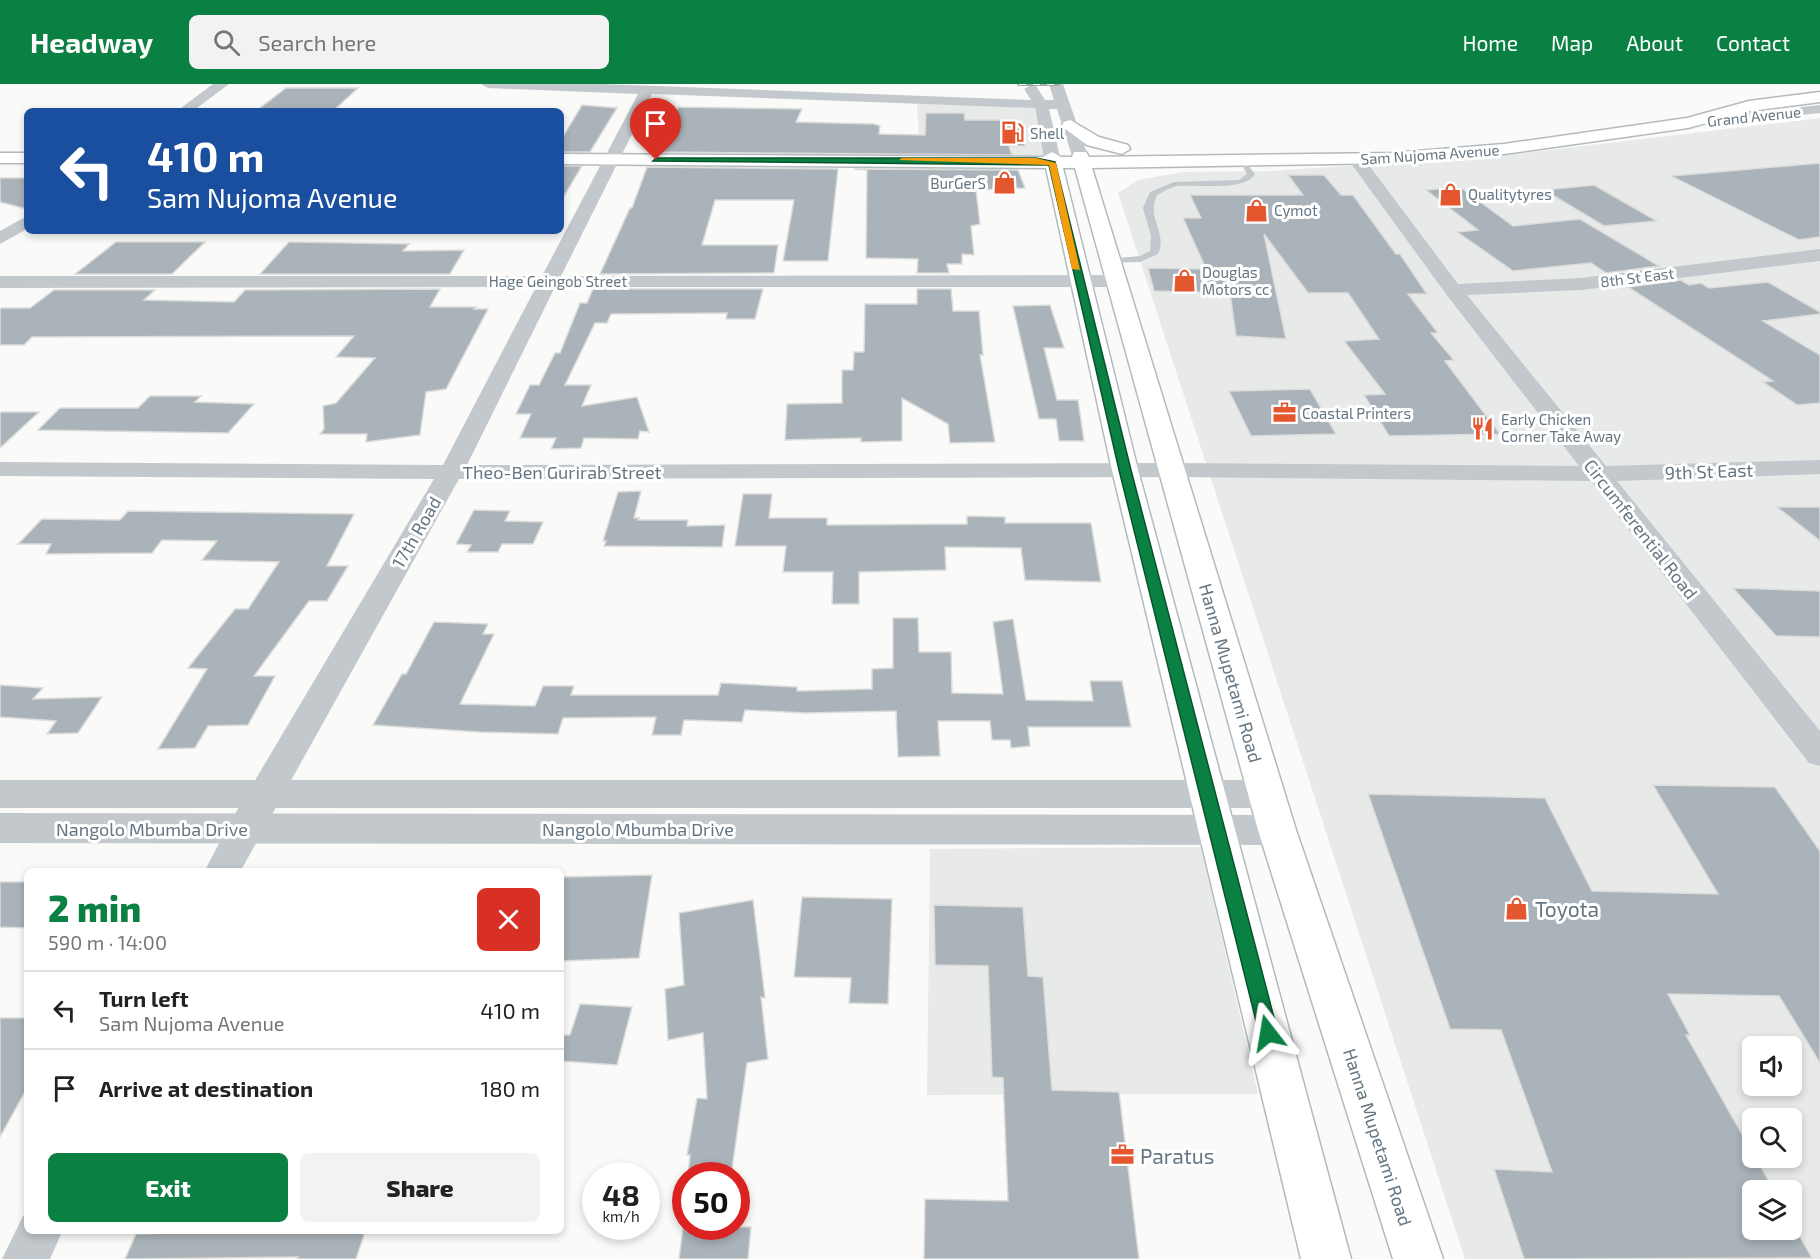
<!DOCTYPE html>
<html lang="en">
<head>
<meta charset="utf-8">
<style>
  :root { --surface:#fff; --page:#f2f2f2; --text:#222; --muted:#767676; --line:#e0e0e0; --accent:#0b8043 }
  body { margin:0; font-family:"Exo 2",sans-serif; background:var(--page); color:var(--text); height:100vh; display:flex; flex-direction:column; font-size:22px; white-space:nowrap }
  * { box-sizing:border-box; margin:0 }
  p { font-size:20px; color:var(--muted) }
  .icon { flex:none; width:33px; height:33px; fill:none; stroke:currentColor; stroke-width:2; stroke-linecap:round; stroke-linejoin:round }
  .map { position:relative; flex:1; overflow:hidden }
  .side { position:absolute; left:24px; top:784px; width:540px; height:366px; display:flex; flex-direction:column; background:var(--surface); border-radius:9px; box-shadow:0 3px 9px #0003 }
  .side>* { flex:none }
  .hud { position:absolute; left:24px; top:24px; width:540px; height:126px; border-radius:9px; box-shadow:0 3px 9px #0003; background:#1a4fa0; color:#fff; overflow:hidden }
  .tools { position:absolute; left:1742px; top:952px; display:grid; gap:12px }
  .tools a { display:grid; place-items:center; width:60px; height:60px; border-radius:9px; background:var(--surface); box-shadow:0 3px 9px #0003; font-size:30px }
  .speed { position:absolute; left:582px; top:1078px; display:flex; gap:12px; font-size:30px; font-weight:700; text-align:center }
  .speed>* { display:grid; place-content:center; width:78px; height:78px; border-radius:50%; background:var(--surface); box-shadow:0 3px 9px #0003; line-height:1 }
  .speed small { font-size:15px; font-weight:400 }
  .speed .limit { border:9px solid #d22; background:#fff; color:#111 }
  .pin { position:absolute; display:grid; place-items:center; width:51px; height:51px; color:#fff; margin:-62px -26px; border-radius:50% 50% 50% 0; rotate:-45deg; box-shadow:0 0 6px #0007 }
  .pin .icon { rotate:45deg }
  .me { position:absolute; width:66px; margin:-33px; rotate:346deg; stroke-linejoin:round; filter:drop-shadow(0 0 4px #0008) }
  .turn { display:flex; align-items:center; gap:21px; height:126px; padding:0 24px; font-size:27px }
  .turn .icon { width:78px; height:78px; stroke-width:2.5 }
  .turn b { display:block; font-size:42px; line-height:51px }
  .round { display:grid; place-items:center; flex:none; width:63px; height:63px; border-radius:9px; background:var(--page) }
  .headline { display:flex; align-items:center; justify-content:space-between; height:102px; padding:0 24px }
  h1 { font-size:36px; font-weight:800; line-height:45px; color:var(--accent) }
  .cta { display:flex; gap:12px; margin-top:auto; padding:12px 24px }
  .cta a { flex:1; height:69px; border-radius:9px; background:var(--accent); color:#fff; font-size:24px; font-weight:800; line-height:69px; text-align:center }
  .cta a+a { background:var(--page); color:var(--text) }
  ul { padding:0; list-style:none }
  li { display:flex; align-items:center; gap:18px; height:78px; padding:0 24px; border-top:2px solid var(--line) }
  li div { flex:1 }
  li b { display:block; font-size:22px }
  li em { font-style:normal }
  header { display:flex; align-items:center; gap:36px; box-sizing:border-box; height:84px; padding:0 30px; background:var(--accent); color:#fff }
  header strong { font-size:28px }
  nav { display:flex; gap:33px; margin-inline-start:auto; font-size:21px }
  .search { width:420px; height:54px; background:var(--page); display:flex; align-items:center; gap:15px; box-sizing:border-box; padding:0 21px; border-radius:9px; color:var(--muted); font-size:22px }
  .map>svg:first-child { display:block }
  .built { fill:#e8e9e9; fill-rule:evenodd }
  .building { fill:#aab3b9; stroke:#dcdcda; stroke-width:1.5 }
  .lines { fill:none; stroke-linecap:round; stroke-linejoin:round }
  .secondary-casing { stroke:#b3babf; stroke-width:3 }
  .service { fill:#c3c8cc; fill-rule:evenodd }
  .minor { fill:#c3c8cc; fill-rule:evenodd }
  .tertiary { fill:#c3c8cc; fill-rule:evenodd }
  .secondary { fill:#fff; fill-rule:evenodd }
  .rail-casing { stroke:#a2aab0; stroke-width:4 }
  .rail { stroke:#fff; stroke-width:2; stroke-dasharray:7; stroke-linecap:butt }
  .route { fill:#0b8043; stroke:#07532c; stroke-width:1.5 }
  .slow { fill:#f59e0b }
  .labels { text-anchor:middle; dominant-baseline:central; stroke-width:6; stroke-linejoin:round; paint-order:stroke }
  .far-street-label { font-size:15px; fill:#657683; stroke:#fff }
  .far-poi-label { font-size:15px; fill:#657683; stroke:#fff; text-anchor:start }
  .street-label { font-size:18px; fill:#657683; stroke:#fff }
  .near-poi-label { font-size:21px; fill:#657683; stroke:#fff; text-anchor:start }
</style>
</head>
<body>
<header>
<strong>Headway</strong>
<div class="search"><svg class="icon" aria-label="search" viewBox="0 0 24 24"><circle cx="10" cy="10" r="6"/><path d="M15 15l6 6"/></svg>Search here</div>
<nav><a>Home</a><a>Map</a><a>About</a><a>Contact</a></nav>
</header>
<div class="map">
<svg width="1820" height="1175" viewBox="0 0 1820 1175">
  <rect width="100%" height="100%" fill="#fafaf8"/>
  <!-- built -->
  <path class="built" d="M917,20L1034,23L1045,73H920Z
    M1820,34V1175H1465L1118,109L1138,96L1183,88L1271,87L1498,72ZM1752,963H1791V1002H1752ZM1752,1035H1791V1074H1752ZM1752,1107H1791V1146H1752Z
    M1201,763L1258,1010L927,1011L930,765Z"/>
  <!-- building -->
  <path class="building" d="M286,4H358L333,27H256Z
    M582,21L617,24L590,68H561V56Z
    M679,23L802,25L796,38L874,40L880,42L879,50L925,51L926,29H964L965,36H1018L1025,62H1009L1012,71L653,68L663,44Z
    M1820,79V153L1799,156L1671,92Z
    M561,82H582L561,117Z
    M647,83L838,85L828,177H783L794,116H715L702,161H778L774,189L600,190L630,124H632Z
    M854,85L1018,86L1025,104L976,106L980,140L971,142L974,171L962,170V180H947L949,189H917L918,175L866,174L867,86Z
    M1288,91H1324L1341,111H1353L1396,170H1400L1427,210H1408L1438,249H1431L1454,276L1445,277L1500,350L1389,352L1364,311L1385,310L1344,257L1379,255L1348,209H1308L1264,150L1286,255L1236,252L1230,209L1154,207L1148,184L1206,185L1183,134H1201L1190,111H1303Z
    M0,94H27V125L0,118Z
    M1594,101L1657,137L1604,142L1544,106Z
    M1460,103L1513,142L1580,135L1659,182L1606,189L1591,179L1513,187L1457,148L1478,146L1426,106Z
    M116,158H205L172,190H75Z
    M289,158L409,160L403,167L464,166L450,190H260Z
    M1681,196L1689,201L1701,199L1709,204L1768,198L1820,228V230L1763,237L1820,271V319L1797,321L1763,298L1773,297L1628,203Z
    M440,205L430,223H476L474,225H488L446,305L426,308L420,351L366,358L367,350H320L324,345L323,322L336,319L375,274L336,273L354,252L32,253L24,261H0V224H30L54,206H155L144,216L234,218L245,206Z
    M593,205H763L755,235H726L727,229L611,230L607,239H595L565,301H591L582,322L637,313L649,348L640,347L638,355L584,354L581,364L551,365L556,354H520L531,330H516L530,301H539L555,269H560L580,219H587Z
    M917,205H951L953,227H979L983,271H980L995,358L950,359L948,340L902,314V357L861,358V354L785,356L787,320L842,319V286H853L854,268H864L865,220H917Z
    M1050,221L1064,264H1044L1057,316H1078L1084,357H1059L1056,335H1039L1013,222Z
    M1310,305L1336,350L1251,352L1229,307Z
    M150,312H201L195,318L254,320L228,349L38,346L60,324H138Z
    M0,328H39L0,364Z
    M641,407L634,434H639L638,436H688L687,442L725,441L722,463L604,462L606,457H603L618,408Z
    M743,410H772L769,434H827V441L967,440V432L1005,433V439H1091L1101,498L1025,496L1021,464L945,463L946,486L859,488V520H832L833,488H783L786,462H735Z
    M1777,423H1820V457Z
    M474,426L510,427L505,437L543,438L533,460H502L498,468H467L471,461L456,460Z
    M128,427L354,430L327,482H348L327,517H309L254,592H275L248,641L208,642L195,664L158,665L207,585L188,584L235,525H248L279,478L202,476L217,457L162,456L152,469L46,470L51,460H18L42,435L120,436Z
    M1733,504L1820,507V553L1776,552Z
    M893,534H918L919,568H951L952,609L1003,610L993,538L1013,535L1026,616L1093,617L1090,597H1122L1131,643H1028L1030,662L1011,664L1010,656H992L990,637H938L940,672L898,673L896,627L805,629L745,626L742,638L684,636L681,651H652L656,633L563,634L558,650L479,648L373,641L402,590H406L434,538L488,540L483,550H494L460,620L535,622L543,602H574L571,611H718L721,599L797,603V607L872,605V585L893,584Z
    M0,601L43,604L33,615L102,613L78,649L47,650L56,637L0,633Z
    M1653,701L1775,703L1820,767V979L1779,912L1668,910L1690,951H1686L1752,1068V1074H1756L1774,1107H1752V1146H1791V1137L1812,1174L1524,1175L1494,1085L1552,1088L1501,946L1450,945L1368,710L1545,714L1592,807L1718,810Z
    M652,791L639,874L561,877V793Z
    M0,798H27V844L0,843Z
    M802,813L892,815L888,920L849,919L851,894L794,893Z
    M753,816L765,914L761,913L768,975L747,979L731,1092H688L690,1071H687L697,1014L707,1015L703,949L668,956L665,905L684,901L679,829Z
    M934,821L1023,823L1028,892L1043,893L1052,1006L1119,1008L1139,1175H924L925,1115L1008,1117L1003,994L992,993L988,882L935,881Z
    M580,920L632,923L617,981L561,977V951H570Z
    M0,934H27V1004L0,1053Z
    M683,1143H751L748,1175H679Z
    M201,1148H365L356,1175H297L298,1173L125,1175L136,1150Z"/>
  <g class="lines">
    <defs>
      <path id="secondary" d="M1820,8V18L1750,27L1688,44L1504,70L1392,79L1092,84L1296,746L1443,1175H1393L1258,746L1075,84H1063L1138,386L1351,1175H1301L1112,386L1046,84L561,80V70L1043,73L1052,68L1061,73H1072L1074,68H1086L1089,73L1392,69L1504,60L1687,34L1749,17Z
        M1070,36L1099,53L1128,61L1130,65L1122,70L1087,61L1064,44L1062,41L1064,38Z
        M0,69H27V79H0Z"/>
    </defs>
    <!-- secondary casing -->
    <use href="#secondary" class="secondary-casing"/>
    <!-- service -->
    <path class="service" d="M1244,76L1255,90C1244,108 1198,100 1178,102C1171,103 1163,108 1157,111C1146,136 1168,148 1158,170L1140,178L1107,179V175L1140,172L1150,167L1151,152L1143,124L1150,108L1174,98L1239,96L1247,90L1240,78Z"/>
    <!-- minor -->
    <path class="minor" d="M213,0H229L193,27H177Z
      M481,0H601L1031,16L1024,5L1031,1L1036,2L1045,16H1054L1049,0H1063L1088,72L1086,75H1074L1072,72L1057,25H1049L1060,73L1052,78L1044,73L1035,24L652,10L561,192L1116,191L1126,197L1116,203H555L467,381L1172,379L1579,382L1446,210L1350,78L1348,75L1350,72H1362L1458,200L1581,194L1820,165V177L1581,206L1467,211L1606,382L1820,376V390L1617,397L1820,647V682L1809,679L1591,397L1172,393L459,395L240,788H204L232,735L434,395L0,392V378L443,381L536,203L0,204V192H542L638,10L488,4Z
      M1820,21V29L1688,43L1681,39L1688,35Z
      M27,132V145L0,160V147Z
      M27,1130V1148H62L50,1175H2L23,1132Z"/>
    <!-- tertiary -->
    <path class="tertiary" d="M0,696H1266L1279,700L1284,710L1279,720L1266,724H0Z
      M0,729L1277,731L1290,735L1296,746L1290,757L1277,761L0,759Z"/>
    <!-- secondary -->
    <use href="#secondary" class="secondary"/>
    <defs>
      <path id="rail" d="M1019,0H1058"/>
    </defs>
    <!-- rail casing -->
    <use href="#rail" class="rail-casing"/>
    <!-- rail -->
    <use href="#rail" class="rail"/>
  </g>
  <!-- route -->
  <path class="route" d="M656,74H1036L1055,78L1131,386L1278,949L1275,955L1268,958L1262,955L1259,949L1119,386L1049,81L653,77Z"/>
  <!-- slow -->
  <path class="slow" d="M1036,74L1056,79L1080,186L1072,185L1049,81L899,76L902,74Z"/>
  <!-- icons -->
  <defs>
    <symbol id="fuel-bare" viewBox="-9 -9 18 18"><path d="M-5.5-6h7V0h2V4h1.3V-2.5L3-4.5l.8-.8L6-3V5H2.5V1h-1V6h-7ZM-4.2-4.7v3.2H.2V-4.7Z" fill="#e4572e" stroke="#fff" stroke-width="2.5" paint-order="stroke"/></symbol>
    <symbol id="shop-bare" viewBox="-9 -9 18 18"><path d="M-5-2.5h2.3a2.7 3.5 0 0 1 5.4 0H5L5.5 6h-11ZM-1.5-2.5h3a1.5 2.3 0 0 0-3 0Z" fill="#e4572e" stroke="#fff" stroke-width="2.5" paint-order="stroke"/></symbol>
    <symbol id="office-bare" viewBox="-9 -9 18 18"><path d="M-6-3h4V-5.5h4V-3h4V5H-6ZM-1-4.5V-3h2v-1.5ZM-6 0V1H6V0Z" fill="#e4572e" stroke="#fff" stroke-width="2.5" paint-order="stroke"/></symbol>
    <symbol id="restaurant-bare" viewBox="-9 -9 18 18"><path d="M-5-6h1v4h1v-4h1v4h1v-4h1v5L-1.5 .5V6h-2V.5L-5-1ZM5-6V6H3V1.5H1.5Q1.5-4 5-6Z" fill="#e4572e" stroke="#fff" stroke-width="2.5" paint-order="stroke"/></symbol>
  </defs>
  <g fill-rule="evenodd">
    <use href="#fuel-bare" x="996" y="32" width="33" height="33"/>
    <use href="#shop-bare" x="988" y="82" width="33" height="33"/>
    <use href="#shop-bare" x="1434" y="94" width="33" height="33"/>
    <use href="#shop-bare" x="1240" y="110" width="33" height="33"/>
    <use href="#shop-bare" x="1168" y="180" width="33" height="33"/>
    <use href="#office-bare" x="1268" y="312" width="33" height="33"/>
    <use href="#restaurant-bare" x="1466" y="328" width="33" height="33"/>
    <use href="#shop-bare" x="1500" y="808" width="33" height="33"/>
    <use href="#office-bare" x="1106" y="1054" width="33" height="33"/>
  </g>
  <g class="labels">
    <!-- far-street labels -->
    <g class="far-street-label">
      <text transform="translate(1754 32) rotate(-6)">Grand Avenue</text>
      <text transform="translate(1430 70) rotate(-4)">Sam Nujoma Avenue</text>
      <text transform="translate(1637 193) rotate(-7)">8th St East</text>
      <text x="558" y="197">Hage Geingob Street</text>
    </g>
    <!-- far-poi labels -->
    <g class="far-poi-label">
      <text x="1030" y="49">Shell</text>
      <text x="986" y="99" text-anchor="end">BurGerS</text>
      <text x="1468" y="110">Qualitytyres</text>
      <text x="1274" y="126">Cymot</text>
      <text x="1202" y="188">Douglas<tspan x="1202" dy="17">Motors cc</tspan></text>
      <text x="1302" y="329">Coastal Printers</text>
      <text x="1501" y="335">Early Chicken<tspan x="1501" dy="17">Corner Take Away</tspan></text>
    </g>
    <!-- street labels -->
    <g class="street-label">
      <text transform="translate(1709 387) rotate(-2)">9th St East</text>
      <text x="562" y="388">Theo-Ben Gurirab Street</text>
      <text transform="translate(1641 445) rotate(52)">Circumferential Road</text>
      <text transform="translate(416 448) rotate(-60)">17th Road</text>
      <text transform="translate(1231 589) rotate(74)">Hanna Mupetami Road</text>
      <text x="152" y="745">Nangolo Mbumba Drive</text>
      <text x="638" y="745">Nangolo Mbumba Drive</text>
      <text transform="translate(1378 1053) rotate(72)">Hanna Mupetami Road</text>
    </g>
    <!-- near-poi labels -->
    <g class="near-poi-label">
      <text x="1535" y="824">Toyota</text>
      <text x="1140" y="1071">Paratus</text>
    </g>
  </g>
</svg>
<div class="tools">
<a><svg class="icon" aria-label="sound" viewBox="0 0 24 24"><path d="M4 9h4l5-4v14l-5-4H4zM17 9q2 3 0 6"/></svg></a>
<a><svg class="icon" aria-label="search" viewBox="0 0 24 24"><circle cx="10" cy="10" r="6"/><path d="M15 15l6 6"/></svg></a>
<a><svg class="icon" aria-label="layers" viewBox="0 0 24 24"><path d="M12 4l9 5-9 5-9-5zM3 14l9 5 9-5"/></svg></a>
</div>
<div class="speed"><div>48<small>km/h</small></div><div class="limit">50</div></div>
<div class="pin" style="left:656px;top:76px;background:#d93025"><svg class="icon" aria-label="arrive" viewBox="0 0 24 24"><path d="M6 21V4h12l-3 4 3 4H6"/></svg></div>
<svg class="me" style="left:1268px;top:949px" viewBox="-20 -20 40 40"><path d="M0-17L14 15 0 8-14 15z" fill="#0b8043" stroke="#fff" stroke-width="4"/></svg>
<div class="hud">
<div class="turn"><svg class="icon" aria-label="left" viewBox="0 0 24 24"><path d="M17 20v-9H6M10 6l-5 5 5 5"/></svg><div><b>410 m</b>Sam Nujoma Avenue</div></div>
</div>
<section class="side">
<div class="headline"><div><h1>2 min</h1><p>590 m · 14:00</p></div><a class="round" style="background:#d93025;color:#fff"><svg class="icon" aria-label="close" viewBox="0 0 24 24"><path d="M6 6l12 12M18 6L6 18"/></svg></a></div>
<ul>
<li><svg class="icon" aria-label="left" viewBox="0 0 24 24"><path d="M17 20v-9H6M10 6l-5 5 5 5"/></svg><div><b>Turn left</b><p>Sam Nujoma Avenue</p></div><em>410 m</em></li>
<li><svg class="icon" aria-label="arrive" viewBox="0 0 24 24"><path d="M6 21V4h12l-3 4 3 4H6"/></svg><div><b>Arrive at destination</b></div><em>180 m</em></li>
</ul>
<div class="cta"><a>Exit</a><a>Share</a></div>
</section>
</div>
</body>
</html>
